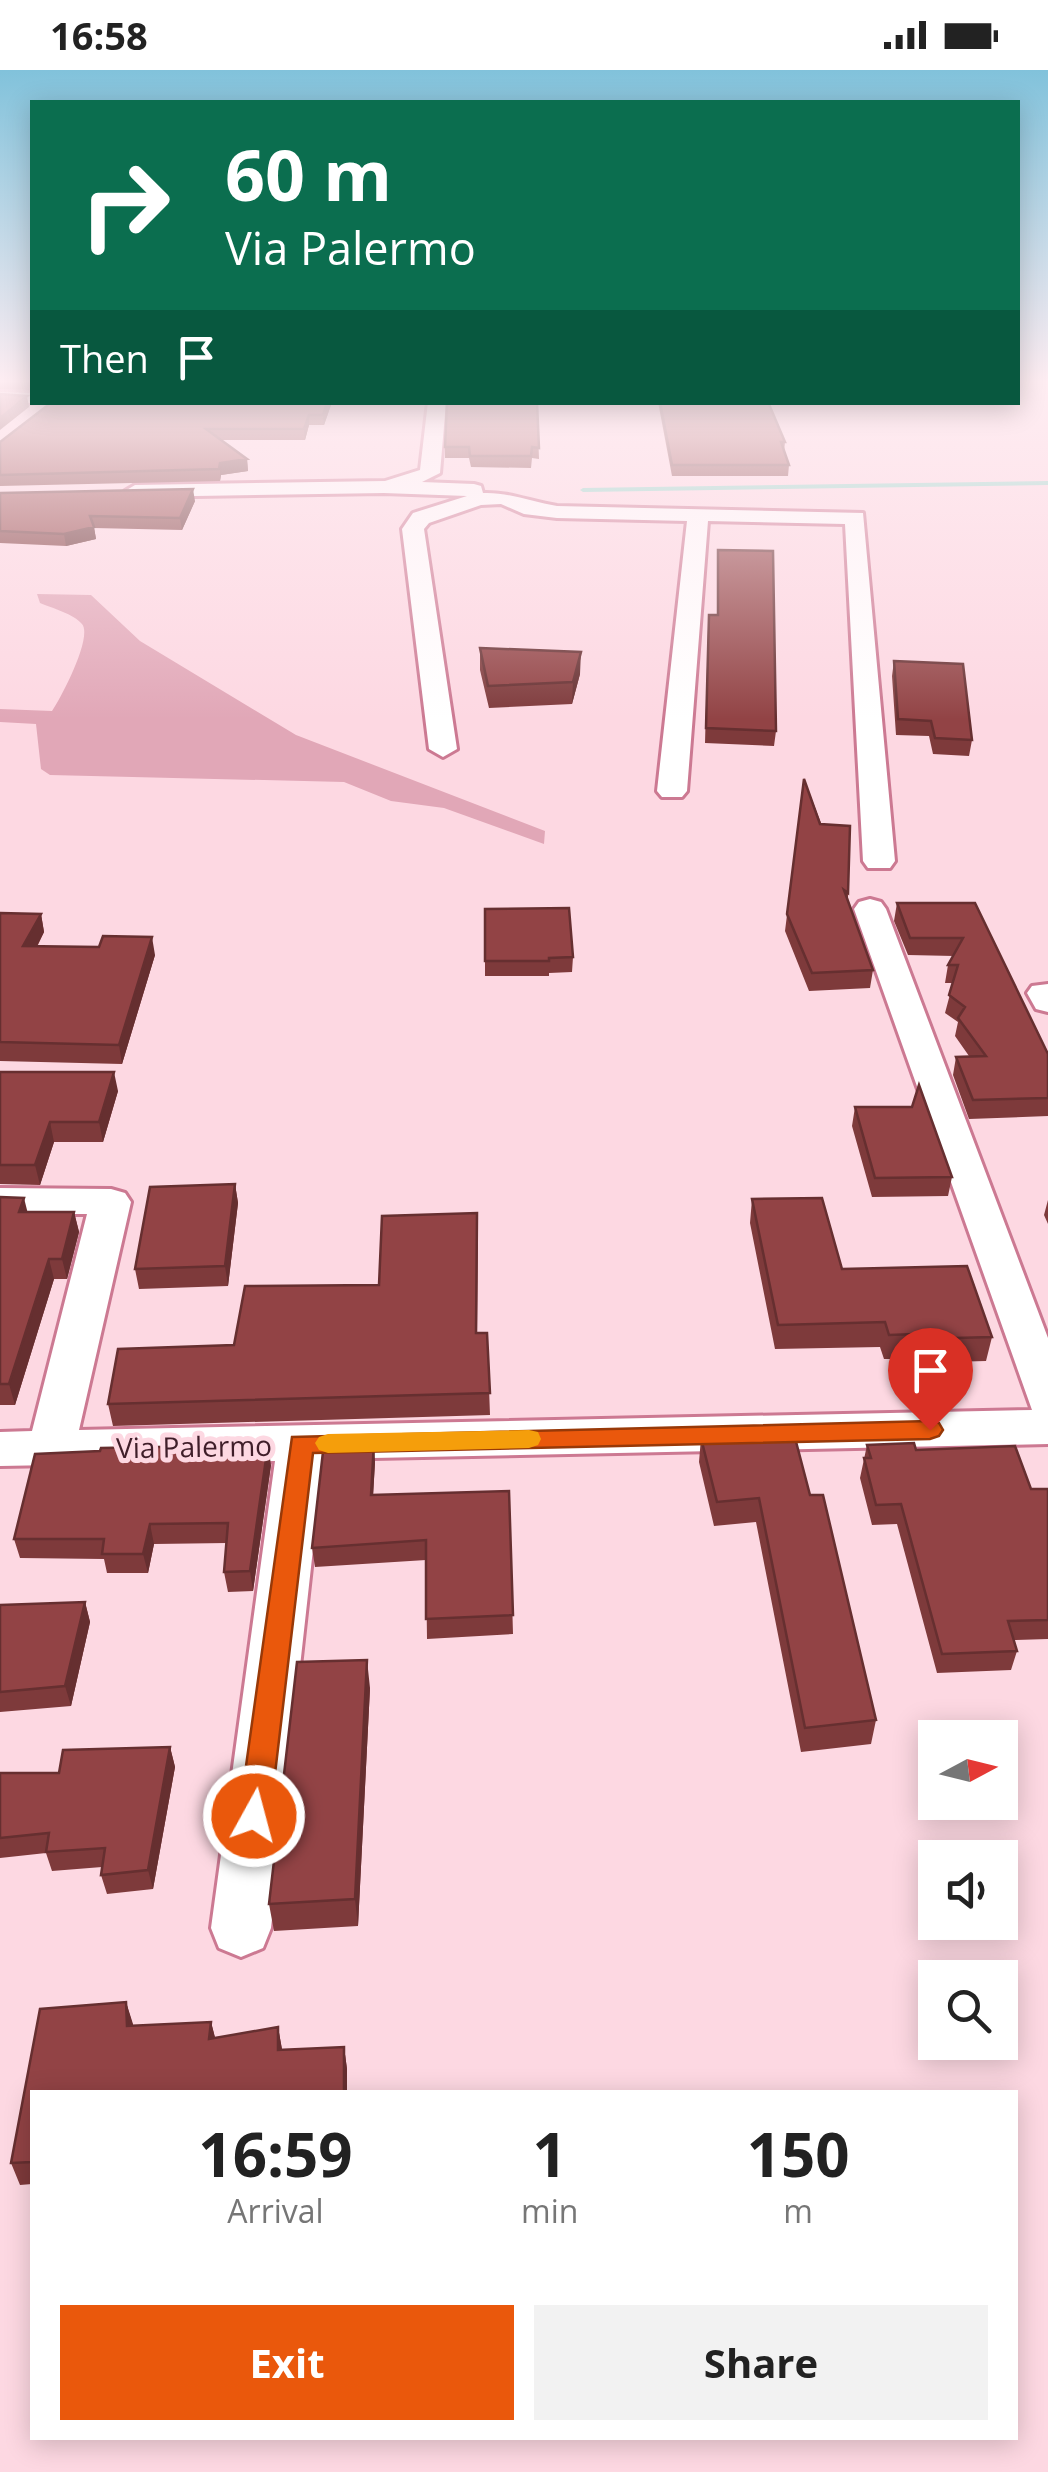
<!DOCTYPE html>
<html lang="en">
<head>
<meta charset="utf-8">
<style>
  :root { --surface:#fff; --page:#f2f2f2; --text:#222; --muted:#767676; --accent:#ea580c }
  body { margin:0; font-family:"Open Sans",sans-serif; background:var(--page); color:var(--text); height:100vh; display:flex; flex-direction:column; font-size:38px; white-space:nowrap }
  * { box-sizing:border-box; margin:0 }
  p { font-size:32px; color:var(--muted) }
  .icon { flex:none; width:55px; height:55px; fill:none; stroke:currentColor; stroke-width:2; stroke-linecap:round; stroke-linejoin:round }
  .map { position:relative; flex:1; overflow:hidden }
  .details { position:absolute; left:30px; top:2020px; width:988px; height:350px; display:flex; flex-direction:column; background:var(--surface); border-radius:0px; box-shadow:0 5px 25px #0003 }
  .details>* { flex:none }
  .hud { position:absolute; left:30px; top:30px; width:990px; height:305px; border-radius:0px; box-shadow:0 5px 25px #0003; background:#0b6e4f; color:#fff; overflow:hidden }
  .needle { width:65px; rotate:83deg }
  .controls { position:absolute; left:918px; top:1650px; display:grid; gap:20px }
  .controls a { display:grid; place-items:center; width:100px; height:100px; border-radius:0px; background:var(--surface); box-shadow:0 5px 25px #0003; font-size:50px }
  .pin { position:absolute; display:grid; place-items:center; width:85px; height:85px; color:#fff; margin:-102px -42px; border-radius:50% 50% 50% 0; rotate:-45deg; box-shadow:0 0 10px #0007 }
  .pin .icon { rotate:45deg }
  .me { position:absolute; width:110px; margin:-55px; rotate:7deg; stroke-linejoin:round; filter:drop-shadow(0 0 8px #0008) }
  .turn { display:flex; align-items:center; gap:35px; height:210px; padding:0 30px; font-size:45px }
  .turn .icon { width:130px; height:130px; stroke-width:2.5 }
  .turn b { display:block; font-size:70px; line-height:85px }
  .then { display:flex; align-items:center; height:95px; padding:0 30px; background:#0003; gap:20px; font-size:38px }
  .eta { display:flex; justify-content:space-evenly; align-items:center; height:170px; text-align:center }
  .eta b { font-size:60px; font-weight:700; line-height:70px }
  .primary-button { display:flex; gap:20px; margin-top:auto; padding:20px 30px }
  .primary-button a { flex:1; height:115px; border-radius:0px; background:var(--accent); color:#fff; font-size:40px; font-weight:700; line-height:115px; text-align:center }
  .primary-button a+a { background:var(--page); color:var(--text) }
  .status { display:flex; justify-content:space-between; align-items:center; height:70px; padding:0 50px; background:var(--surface); direction:ltr }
  .status svg { height:28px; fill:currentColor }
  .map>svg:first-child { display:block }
  .green { fill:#e1a7b7 }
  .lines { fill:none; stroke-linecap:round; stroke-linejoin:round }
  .stream { fill:#86d6c7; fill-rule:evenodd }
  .minor-casing { stroke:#cc7992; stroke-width:6 }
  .minor { fill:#fff; fill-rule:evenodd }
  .wall { fill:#7e3a3b }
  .shaded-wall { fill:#662f30 }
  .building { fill:#924345; stroke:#662f30; stroke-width:2.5 }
  .route { fill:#ea580c; stroke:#983908; stroke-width:2.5 }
  .slow { fill:#f59e0b }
  .labels { text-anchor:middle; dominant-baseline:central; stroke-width:10; stroke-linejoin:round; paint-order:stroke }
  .street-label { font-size:28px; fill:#3f1e29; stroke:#fdd8e2 }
</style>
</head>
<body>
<div class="status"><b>16:58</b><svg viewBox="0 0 49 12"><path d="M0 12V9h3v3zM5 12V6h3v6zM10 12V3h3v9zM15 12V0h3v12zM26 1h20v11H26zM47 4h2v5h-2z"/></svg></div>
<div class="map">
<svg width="1048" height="2402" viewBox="0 0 1048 2402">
  <rect width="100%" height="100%" fill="#fdd8e2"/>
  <!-- green -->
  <path class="green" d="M37,524L91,525L140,571L296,665L545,761L544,774L444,738L391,731L344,712L50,705L41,699L36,654L0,652V639L52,641C61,628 93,567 82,554C74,544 52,538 40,533Z"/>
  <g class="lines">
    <!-- stream -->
    <path class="stream" d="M1048,411V415L583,422L580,420L583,418Z"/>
    <defs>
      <path id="minor" d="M0,322L32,323V332H36L32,333L0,332Z
        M428,332H446L440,403L422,412L474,414L481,416L483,423C509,422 531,432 557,436L863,443L895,791L890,798H868L863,791L845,454L708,451L687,721L682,727H662L657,721L687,451L557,448L524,444L501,434L481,435L429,453L424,459L457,679L443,687L429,679L402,459L413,443L467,426L384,423L135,427L125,421L135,415L385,411L420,400Z
        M870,829L881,832L886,839L1048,1268V1374L323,1389L271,1858L263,1878L241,1887L219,1878L211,1858L275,1391L0,1396V1362L32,1361L87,1144H0V1118L111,1119L125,1123L131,1132L79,1360L1032,1340L854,839L859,832Z
        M1048,914V942L1036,939L1027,923L1032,916Z"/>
    </defs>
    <!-- minor casing -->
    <use href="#minor" class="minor-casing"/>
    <!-- minor -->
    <use href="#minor" class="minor"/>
  </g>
  <!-- wall -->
  <path class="wall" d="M0,312H32V320L0,319Z
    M332,332L324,355H309L305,370H221L247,389L248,401L221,405L220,411L0,416V372Z
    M537,332L539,389L532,388L531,398L471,397L469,388H445V377Z
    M658,332H768L785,372L784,382L789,395L788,406H672Z
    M0,423L195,431L182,460L94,458L96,469L66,476L0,473Z
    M718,480L776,661L774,676L705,673L708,559L717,545Z
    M480,578L580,604L572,634L489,638L480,600Z
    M894,591L972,670L969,686L933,684L929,666L896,665L892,606Z
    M804,709L848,823V830L873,900L870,918L809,921L785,861Z
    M897,833H975L1048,984V1046L969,1049L953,1005L956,987L969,986L955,966L958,952L945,943L953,913H945L948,895L954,886L908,885L894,851Z
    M485,839L573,887L572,902L549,903V906H485Z
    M0,843L41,844L44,862L37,877L155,885L122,994L0,991Z
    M0,1002L118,1021L103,1072H54L40,1115L0,1114Z
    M855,1037L952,1107L948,1126L872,1127L852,1056Z
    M235,1114L238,1133L228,1216L139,1219L135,1199Z
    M0,1127L27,1142H74L79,1162L67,1209H54L15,1335H0Z
    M752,1129L842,1199L992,1267L986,1291L912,1293L910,1289H884L880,1277L775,1279L750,1153Z
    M1048,1130V1154L1044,1145Z
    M478,1165L477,1263H487L490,1345L113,1356L108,1334L234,1275L379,1215Z
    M701,1368L810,1425L876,1650L871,1674L801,1682L756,1452L714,1456L699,1392Z
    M867,1375L916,1380L1031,1419H1048V1569L1014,1570L1017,1581L1011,1600L937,1603L897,1454L872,1455L860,1408Z
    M100,1381L271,1395L253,1521L228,1522L224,1502L227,1473L154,1474L148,1503H107L104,1489L20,1488L14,1469Z
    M375,1392L373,1425L509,1421L513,1564L427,1569L426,1490L315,1497L312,1478Z
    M85,1532L90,1552L71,1636L0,1642V1535Z
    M370,1618L358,1856L274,1861L269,1834Z
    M170,1677L175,1697L153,1819L107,1824L101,1805L102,1797L52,1801L46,1783L0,1788V1703H59Z
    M126,1932L133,1956L211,1952L215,1968L278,1957L282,1980L344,1977L347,1999V2022H32V2114L20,2115L11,2093L40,1939Z"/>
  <!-- shaded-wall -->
  <path class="shaded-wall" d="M27,326L29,337L0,360V348Z
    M327,332H332L324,355L323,345Z
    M309,345V355L305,370L304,359Z
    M247,389L248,401L221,405L220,411V393Z
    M193,419L195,431L182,460L180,448Z
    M94,457L96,469L66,476L64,464Z
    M581,582L580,604L572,634L573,612Z
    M41,844L44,862L27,895L23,876Z
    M152,867L155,885L122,994L119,975Z
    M114,1002L118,1021L103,1072L99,1052Z
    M50,1052L54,1072L40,1115L35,1095Z
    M235,1114L238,1133L228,1216L225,1196Z
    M24,1128L29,1148L19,1142Z
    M74,1142L79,1162L67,1209L62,1189Z
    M49,1189L54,1209L15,1335L9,1314Z
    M374,1372L375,1392L372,1445L371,1425Z
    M268,1375L271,1395L253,1521L250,1501Z
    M150,1454L154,1474L148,1503L143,1484Z
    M85,1532L90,1552L71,1636L65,1616Z
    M367,1590L370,1618L358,1856L355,1829Z
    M170,1677L175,1697L153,1819L148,1800Z
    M126,1932L133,1954L134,1979L127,1956Z
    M211,1952L217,1975L209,1969Z
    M278,1957L282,1979L283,2003L278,1980Z
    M344,1977L347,1999V2022H344Z"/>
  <!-- building -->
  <path class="building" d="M0,324L27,326L0,348Z
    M52,332H327L323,345H309L304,359H206L247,389L220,393L219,399L0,405V372Z
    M447,332H537L539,378L532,377L531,386H470L469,377H445Z
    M660,332H768L785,372H781L789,395H672Z
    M193,419L180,448L90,446L94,457L64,464L0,461V423Z
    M718,480L773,481L776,661L706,658L709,545H718Z
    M480,578L581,582L573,612L488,616Z
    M894,591L963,594L972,670L935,668L931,651L898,649Z
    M804,709L820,754L850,756L848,823L844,820L873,900L812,903L787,844Z
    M897,833H975L1048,984V1028L973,1030L956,987L986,986L958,948L965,937L949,925L958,895H948L963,868H910Z
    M569,838L573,887L549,888V891H485V839Z
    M0,843L41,844L23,876L99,877L103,866L152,867L119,975L0,972Z
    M0,1002H114L99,1052H50L35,1095H0Z
    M919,1015L952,1107L875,1108L855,1037H912Z
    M235,1114L225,1196L135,1199L150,1117Z
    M0,1127L24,1128L19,1142H74L62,1189H49L9,1314H0Z
    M822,1128L842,1199L967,1196L992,1267L917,1269L915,1264L889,1265L885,1252L778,1255L752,1129Z
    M477,1143L476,1263H487L490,1323L108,1334L118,1279L234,1275L245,1216L379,1215L382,1146Z
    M794,1364L810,1425H823L876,1650L805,1658L759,1428L717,1432L701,1368Z
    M374,1372L371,1425L509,1421L513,1545L426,1549V1470L312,1478L324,1373Z
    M914,1373L916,1380L1015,1376L1031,1419H1048V1550L1008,1551L1017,1581L942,1584L901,1434L876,1435L864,1388H871L867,1375Z
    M268,1375L250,1501L224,1502L228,1453L150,1454L143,1484H102L104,1469H14L35,1384L100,1381L101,1378Z
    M85,1532L65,1616L0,1622V1535Z
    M367,1590L355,1829L269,1834L297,1592Z
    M170,1677L148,1800L101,1805L105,1778L46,1782L49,1763L0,1768V1703H59L63,1680Z
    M126,1932L127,1956L211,1952L209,1969L278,1957V1980L344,1977V2022H32V2092L11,2093L40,1939Z"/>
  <!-- sky -->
  <linearGradient id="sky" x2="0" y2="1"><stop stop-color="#81c2db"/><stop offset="0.48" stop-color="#feedf2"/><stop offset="1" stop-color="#feedf2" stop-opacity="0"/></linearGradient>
  <rect width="1048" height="649" fill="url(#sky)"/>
  <!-- route -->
  <path class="route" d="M930,1351L939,1353L943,1360L939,1366L930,1369L313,1383L270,1746L265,1756L254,1760L244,1756L239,1746L292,1367Z"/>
  <!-- slow -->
  <path class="slow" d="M529,1360L538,1362L541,1369L538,1375L529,1378L328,1383L319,1380L315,1373L319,1367L328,1364Z"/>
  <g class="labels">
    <!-- street labels -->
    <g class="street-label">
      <text transform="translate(194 1376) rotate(-1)">Via Palermo</text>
    </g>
  </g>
</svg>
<div class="controls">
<a><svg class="needle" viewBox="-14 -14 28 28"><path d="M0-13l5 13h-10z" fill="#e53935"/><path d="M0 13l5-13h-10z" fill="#767676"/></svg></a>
<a><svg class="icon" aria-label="sound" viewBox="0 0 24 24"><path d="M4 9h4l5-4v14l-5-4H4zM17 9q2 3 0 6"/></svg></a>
<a><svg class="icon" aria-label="search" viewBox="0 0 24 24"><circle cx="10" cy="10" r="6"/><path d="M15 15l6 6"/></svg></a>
</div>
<div class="pin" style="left:930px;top:1360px;background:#d93025"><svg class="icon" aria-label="arrive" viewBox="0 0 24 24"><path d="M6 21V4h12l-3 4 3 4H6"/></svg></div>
<svg class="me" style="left:254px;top:1746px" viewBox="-20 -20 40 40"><circle r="17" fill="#ea580c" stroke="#fff" stroke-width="3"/><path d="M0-11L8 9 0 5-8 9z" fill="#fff"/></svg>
<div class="hud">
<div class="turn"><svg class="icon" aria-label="right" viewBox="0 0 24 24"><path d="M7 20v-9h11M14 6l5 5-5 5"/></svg><div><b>60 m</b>Via Palermo</div></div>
<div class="then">Then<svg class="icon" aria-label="arrive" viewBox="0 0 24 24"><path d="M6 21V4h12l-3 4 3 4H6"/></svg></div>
</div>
<section class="details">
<div class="eta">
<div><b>16:59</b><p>Arrival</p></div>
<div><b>1</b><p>min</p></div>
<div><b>150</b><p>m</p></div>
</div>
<div class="primary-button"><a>Exit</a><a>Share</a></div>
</section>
</div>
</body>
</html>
